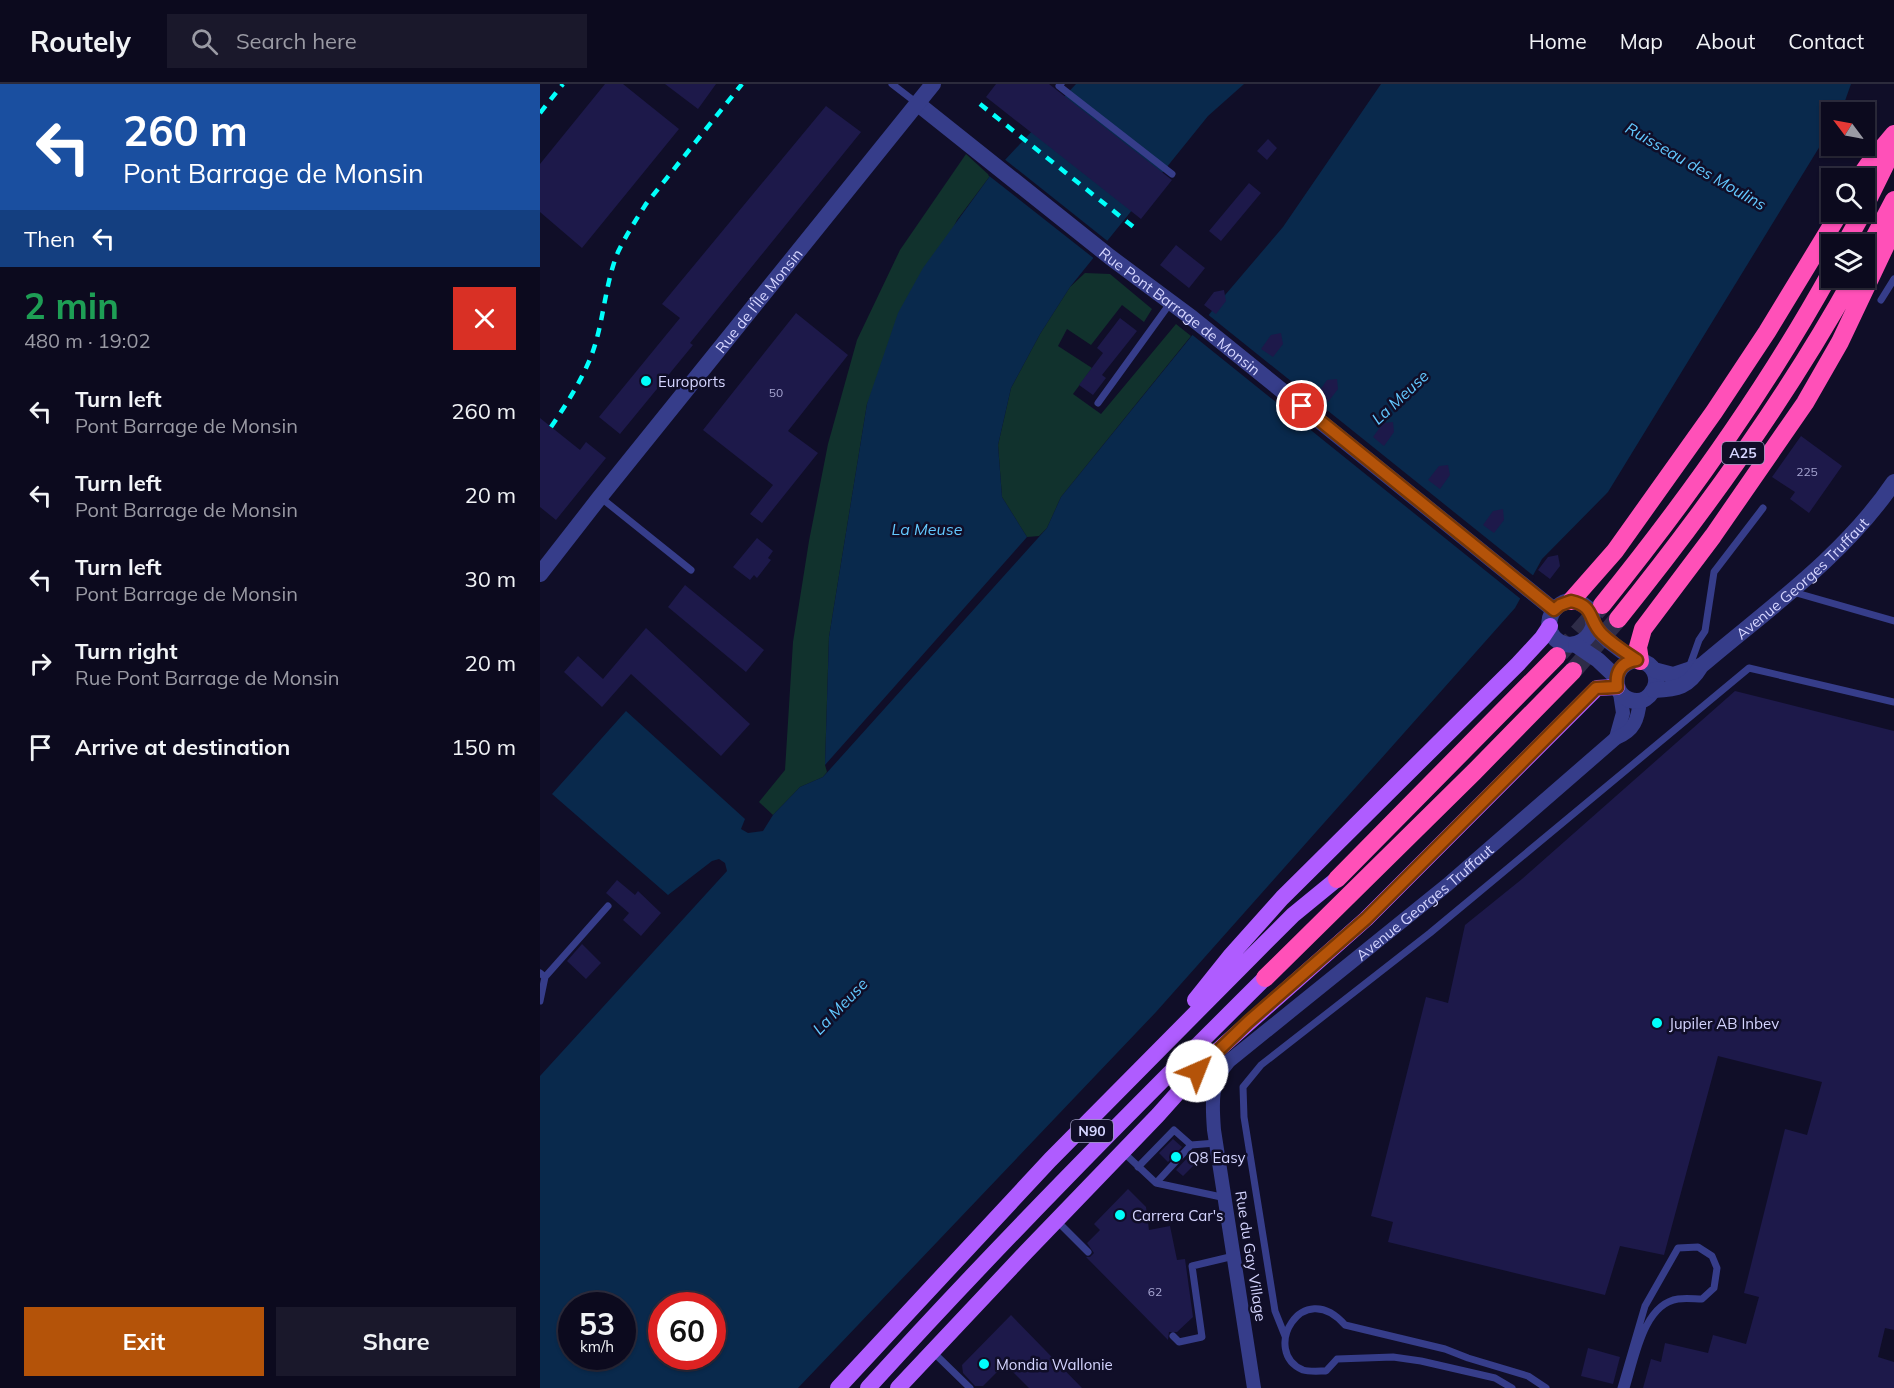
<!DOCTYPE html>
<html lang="en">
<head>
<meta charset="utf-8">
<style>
  :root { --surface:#0c0a1e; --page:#1a182b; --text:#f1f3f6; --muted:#9a9aa4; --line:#2c2b3c; --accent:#b45309 }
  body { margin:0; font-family:Mulish,sans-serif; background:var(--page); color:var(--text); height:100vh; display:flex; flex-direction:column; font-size:22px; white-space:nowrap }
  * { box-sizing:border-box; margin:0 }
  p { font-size:20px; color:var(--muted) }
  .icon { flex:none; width:33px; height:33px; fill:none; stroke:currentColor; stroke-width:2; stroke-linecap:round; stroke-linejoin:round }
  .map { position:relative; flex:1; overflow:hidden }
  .details { display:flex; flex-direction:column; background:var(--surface); width:540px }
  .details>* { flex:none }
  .top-card { background:#1a4fa0; color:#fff; overflow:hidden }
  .needle { width:39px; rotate:302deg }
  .tools { position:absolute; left:1281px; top:18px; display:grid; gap:12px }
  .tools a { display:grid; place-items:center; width:54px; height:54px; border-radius:0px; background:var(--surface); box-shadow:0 2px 4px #0004,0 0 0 2px var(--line); font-size:30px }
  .speed { position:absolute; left:18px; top:1208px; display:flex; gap:12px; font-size:30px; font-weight:700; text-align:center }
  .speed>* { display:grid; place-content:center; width:78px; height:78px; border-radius:50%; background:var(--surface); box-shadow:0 2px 4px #0004,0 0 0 2px var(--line); line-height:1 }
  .speed small { font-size:15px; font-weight:400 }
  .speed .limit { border:9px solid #d22; background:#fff; color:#111 }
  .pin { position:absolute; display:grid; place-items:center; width:51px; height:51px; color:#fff; margin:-26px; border:3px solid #fff; border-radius:50%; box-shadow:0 2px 6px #0007 }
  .me { position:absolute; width:66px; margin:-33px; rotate:44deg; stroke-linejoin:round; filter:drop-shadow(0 0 4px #0008) }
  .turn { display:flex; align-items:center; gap:21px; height:126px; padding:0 24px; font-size:27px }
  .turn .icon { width:78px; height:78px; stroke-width:2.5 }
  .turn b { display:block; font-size:42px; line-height:51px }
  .then { display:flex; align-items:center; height:57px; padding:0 24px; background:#0003; gap:12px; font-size:22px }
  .round { display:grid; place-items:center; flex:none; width:63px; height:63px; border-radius:0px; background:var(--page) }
  .overview { display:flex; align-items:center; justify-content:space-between; height:102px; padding:0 24px }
  h1 { font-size:36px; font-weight:700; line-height:45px; color:#1e9e55 }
  .primary-button { display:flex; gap:12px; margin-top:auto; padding:12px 24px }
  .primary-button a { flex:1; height:69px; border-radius:0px; background:var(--accent); color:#fff; font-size:24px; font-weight:700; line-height:69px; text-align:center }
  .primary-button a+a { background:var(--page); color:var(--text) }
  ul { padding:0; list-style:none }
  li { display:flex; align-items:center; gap:18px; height:84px; padding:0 24px }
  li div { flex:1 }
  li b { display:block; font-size:22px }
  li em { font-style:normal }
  header { display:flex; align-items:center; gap:36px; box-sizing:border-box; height:84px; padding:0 30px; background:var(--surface); border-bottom:2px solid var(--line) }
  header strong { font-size:28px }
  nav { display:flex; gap:33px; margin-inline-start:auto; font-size:21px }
  .search { width:420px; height:54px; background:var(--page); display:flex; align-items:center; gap:15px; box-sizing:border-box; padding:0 21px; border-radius:0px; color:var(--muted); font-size:22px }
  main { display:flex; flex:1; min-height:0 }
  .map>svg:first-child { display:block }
  .green { fill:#11322d }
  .water { fill:#09294c; fill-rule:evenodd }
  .pier { fill:#100e28 }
  .building { fill:#1d194a }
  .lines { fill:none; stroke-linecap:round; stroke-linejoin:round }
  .motorway-tunnel { stroke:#2e2c48; stroke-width:18; stroke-dasharray:18 9; stroke-linecap:butt }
  .service { stroke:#363d8a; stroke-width:7 }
  .minor { stroke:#363d8a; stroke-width:14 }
  .tertiary { stroke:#363d8a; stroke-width:16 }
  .primary { stroke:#af5cff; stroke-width:16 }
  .motorway { stroke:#ff50b8; stroke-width:18 }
  .rail { stroke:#01fffb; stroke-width:4.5; stroke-dasharray:9 8; stroke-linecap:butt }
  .route-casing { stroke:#753606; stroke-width:15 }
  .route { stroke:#b45309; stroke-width:10 }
  .poi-dot { fill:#01fffb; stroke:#100e28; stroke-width:2 }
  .labels { text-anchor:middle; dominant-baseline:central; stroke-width:5; stroke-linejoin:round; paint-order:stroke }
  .number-label { font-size:12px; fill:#a7a6d2 }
  .shield { fill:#100e28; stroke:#9a99be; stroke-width:1.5 }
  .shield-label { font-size:14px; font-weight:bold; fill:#d5d5ff }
  .street-label { font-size:15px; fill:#d5d5ff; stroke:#100e28 }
  .poi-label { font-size:15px; fill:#d5d5ff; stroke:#100e28; text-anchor:start }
  .water-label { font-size:16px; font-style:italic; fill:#63c9ff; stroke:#100e28 }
</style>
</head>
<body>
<header>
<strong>Routely</strong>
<div class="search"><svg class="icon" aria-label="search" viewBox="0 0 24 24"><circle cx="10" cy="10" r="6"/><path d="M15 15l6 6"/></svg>Search here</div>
<nav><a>Home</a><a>Map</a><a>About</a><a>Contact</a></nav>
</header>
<main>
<section class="details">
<div class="top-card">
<div class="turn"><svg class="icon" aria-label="left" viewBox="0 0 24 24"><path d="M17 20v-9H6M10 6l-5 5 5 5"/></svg><div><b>260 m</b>Pont Barrage de Monsin</div></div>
<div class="then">Then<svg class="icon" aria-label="left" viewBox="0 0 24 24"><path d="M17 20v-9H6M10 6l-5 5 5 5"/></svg></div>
</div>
<div class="overview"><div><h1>2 min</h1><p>480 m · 19:02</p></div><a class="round" style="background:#d93025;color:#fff"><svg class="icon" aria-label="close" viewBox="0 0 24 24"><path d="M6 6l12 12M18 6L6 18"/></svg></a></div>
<ul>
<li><svg class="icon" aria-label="left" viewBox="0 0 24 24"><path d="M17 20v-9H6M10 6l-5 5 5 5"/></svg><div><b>Turn left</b><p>Pont Barrage de Monsin</p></div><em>260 m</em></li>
<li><svg class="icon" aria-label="left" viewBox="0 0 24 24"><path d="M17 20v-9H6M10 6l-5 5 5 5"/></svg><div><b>Turn left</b><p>Pont Barrage de Monsin</p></div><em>20 m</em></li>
<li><svg class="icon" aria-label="left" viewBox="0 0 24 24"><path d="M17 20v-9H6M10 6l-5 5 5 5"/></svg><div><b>Turn left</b><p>Pont Barrage de Monsin</p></div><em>30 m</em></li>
<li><svg class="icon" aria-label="right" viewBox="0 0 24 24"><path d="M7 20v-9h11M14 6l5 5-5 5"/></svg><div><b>Turn right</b><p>Rue Pont Barrage de Monsin</p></div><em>20 m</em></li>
<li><svg class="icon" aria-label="arrive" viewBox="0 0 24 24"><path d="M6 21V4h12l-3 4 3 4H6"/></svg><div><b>Arrive at destination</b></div><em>150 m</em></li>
</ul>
<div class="primary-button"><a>Exit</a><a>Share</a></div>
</section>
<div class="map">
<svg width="1354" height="1304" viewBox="0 0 1354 1304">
  <rect width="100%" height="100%" fill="#100e28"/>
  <!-- green -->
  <path class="green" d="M426,70L450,92L417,136L327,320L289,553L285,681L287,688L283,693L260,703L233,731L219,718L245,686L253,558L269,457L288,360L317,256L360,166Z
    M545,189L570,190L612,225L604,238L582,221L551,261L527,245L518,262L552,284L533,310L561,330L636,240L651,252L521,413L507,444L499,452L487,453L462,413L458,361L471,304L500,250L530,203Z"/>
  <!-- water -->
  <path class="water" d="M536,0H704L668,32L530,203L500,250L471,304L458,361L462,413L487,453L285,681L289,553L327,320L358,229L383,184L450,92Z
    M841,0H1311L1301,28H1292L1291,44L1068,408L1002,475L975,524L616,928L258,1304H0V992L187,787L185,779L179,775L172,777L128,811L12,710L86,627L205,735L201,745L208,749L223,747L233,731L260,703L283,693L507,444L521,413L680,217L743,143ZM32,1221H82V1272H32ZM122,1221H172V1272H122Z"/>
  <!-- pier -->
  <path class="pier" d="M463,74L570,159L556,176L448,91Z
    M666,229L995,493L982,516L650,249Z"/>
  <!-- building -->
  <path class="building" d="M65,0H83L139,45L42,164L0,128V80Z
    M125,0H176L158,25Z
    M456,0H509L632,96L601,135L446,13Z
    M286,22L321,48L150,259L153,261L80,350L59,333L140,234L122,220Z
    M728,55L737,64L727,76L717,67Z
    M709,99L721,109L681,157L669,147Z
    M636,161L665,184L649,204L620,181Z
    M684,206L686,217L676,230L664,221L674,208Z
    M256,229L308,271L248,347L278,369L222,439L210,430L233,401L163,346Z
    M580,234L597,247L562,291L566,294L553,311L539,301L563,269L557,264Z
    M741,249L743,260L733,273L721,265L731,251Z
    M797,295L798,305L788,318L777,310L787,296Z
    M0,334L40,366L46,358L66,374L16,436L0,423Z
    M853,338L854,348L844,362L833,353L843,339Z
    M1261,352L1302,382L1269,429L1250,415L1255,408L1232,393Z
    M908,381L910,391L900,405L888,396L899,382Z
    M963,425L964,436L954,449L943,441L953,427Z
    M217,454L233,467L228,474L231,476L217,494L214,491L210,496L193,483Z
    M1018,471L1020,482L1010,495L998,486L1008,473Z
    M145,501L224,566L206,588L128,523Z
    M106,544L210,640L181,672L91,590L62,623L24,588L38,572L63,595Z
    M1195,607L1354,647V1246L1345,1244L1338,1273L1354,1278V1304H1103L1111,1275L1121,1278L1125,1259L1168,1269L1173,1251L1206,1260L1219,1213L1204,1209L1245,1045L1267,1051L1282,998L1178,972L1124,1171L1080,1162L1065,1211L848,1158L853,1138L831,1132L886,913L908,919L925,841L982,795Z
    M77,796L95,811L98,807L121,829L101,852L83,836L89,829L66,809Z
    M42,860L61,879L46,895L27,877Z
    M633,1055L642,1063L628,1078L619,1069Z
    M650,1071L657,1078L643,1092L636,1086Z
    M588,1105L606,1123L609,1146L630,1142L637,1176L645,1175L653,1233L637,1248H629L628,1256L546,1173H550L554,1169L547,1159L560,1146L554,1140Z
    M471,1231L542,1304H489L465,1280L443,1302H435L423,1289L422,1281Z
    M1048,1264L1080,1273L1073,1300L1041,1292Z"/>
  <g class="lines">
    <!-- motorway-tunnel -->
    <path class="motorway-tunnel" d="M1020,569L1061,522
      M1033,587L1078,535"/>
    <!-- service -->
    <path class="service" d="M352,0L378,20
      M521,0L519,2L632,90
      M1341,216L1354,195
      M558,319L631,218
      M60,413L151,486
      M1253,508L1354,537
      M1149,584L1159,556L1165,547L1174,488L1223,424
      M0,889L5,893L0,917
      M5,893L68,822
      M583,1068L616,1099L686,1114
      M598,1083L634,1046L651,1061
      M616,1099L651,1061L676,1059
      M516,1136L548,1168
      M633,1252L639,1258L662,1253L652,1182L694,1172
      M745,1252L735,1227L704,1033L703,1003L721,981L890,849L1209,584L1354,618
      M393,1268L430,1304
      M972,1304L955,1294L881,1277L853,1273L797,1275L786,1287C780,1287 769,1288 763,1286C720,1268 762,1192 805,1241L905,1265L928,1274L988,1292L1006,1304
      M1081,1304L1105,1222L1138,1164L1158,1163L1172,1172L1177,1184L1174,1204L1162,1215C1155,1215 1146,1214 1138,1215C1103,1220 1095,1276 1086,1304"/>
    <!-- minor -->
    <g class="minor">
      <path d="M1076,654L1083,629L1080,609"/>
      <path id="s1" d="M714,1304L674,1046C672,1019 670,998 689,977L907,801L1076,654C1094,647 1098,636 1100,616"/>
    </g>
    <!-- tertiary -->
    <g class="tertiary">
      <path id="s2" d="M378,20L570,173L652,234L1014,526"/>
      <path id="s3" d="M0,490L60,413L393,0"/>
      <path d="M1054,540C1045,573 1003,563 1010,534C1012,527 1016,523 1021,520C1033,513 1047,520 1052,531C1053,534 1052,537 1054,540C1056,546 1064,552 1069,557C1077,563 1086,571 1095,575C1098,577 1101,577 1104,578C1116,583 1120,598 1112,608C1109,613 1103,617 1097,617C1071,617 1069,579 1097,576"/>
      <path d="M1036,561L1058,576L1076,593"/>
      <path d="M1114,586L1133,591L1160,582"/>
      <path id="s4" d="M1114,606C1138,605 1148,603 1161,582C1228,525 1304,472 1354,398"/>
    </g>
    <!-- primary -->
    <path class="primary" d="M655,916L691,871L742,814L978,580L1002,554L1010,542
      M298,1304L510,1076L712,872L753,831L797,795
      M328,1304C456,1163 590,1028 725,894
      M358,1304L486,1168L618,1031L668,975L826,835L1057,604L1077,603"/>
    <!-- motorway -->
    <path class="motorway" d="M1319,94L1328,81L1354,50
      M1324,124L1354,63
      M1305,160L1323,128
      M1324,173L1354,116
      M1031,517L1075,467L1174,328L1227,248L1300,128
      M1062,521C1147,416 1227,304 1292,186
      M1078,535C1165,427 1246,315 1313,194
      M1100,577L1098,563L1103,545L1173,452L1265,319L1300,258L1354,144
      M797,795L1017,572
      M725,894L934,688L1033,587"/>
    <!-- rail -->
    <path class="rail" d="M440,20L596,145
      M0,29L23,0
      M11,343C26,321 40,299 50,275C64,241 64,202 78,168C86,151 96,136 106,120L202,0"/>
  </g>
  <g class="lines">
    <defs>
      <path id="route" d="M657,987L708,938L826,835L1056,604L1077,603C1075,588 1081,578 1097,576C1085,568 1072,560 1062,550C1048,536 1055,522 1031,517L1020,521L1014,526L762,322"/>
    </defs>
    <!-- route casing -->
    <use href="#route" class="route-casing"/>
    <!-- route -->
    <use href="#route" class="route"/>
  </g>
  <!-- markers -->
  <g class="poi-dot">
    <circle cx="106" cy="297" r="6"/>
    <circle cx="1117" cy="939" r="6"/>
    <circle cx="636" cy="1073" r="6"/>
    <circle cx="580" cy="1131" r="6"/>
    <circle cx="444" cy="1280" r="6"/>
  </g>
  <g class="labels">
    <!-- number labels -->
    <g class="number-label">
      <text x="236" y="308">50</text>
      <text x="1267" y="387">225</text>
      <text x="615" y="1207">62</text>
    </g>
    <!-- shield labels -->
    <g class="shield">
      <rect x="1182" y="358" width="42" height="22" rx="4.5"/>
      <rect x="531" y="1036" width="42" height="22" rx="4.5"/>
    </g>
    <g class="shield-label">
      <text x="1203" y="369">A25</text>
      <text x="552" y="1047">N90</text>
    </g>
    <!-- street labels -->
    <g class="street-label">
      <text stroke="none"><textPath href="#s3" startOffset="350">Rue de l'Île Monsin</textPath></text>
      <text stroke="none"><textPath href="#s2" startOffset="334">Rue Pont Barrage de Monsin</textPath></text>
      <text stroke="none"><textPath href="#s4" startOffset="190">Avenue Georges Truffaut</textPath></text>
      <text stroke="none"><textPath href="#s1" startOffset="586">Avenue Georges Truffaut</textPath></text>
      <text transform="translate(711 1172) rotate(81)">Rue du Gay Village</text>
    </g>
    <!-- poi labels -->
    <g class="poi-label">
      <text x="118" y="297">Euroports</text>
      <text x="1129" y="939">Jupiler AB Inbev</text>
      <text x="648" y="1073">Q8 Easy</text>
      <text x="592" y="1131">Carrera Car's</text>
      <text x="456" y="1280">Mondia Wallonie</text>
    </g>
    <!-- water labels -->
    <g class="water-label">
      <text transform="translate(1156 82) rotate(30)">Ruisseau des Moulins</text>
      <text transform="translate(860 313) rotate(-43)">La Meuse</text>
      <text x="387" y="445">La Meuse</text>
      <text transform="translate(300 922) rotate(-46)">La Meuse</text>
    </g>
  </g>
</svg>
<div class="tools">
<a><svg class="needle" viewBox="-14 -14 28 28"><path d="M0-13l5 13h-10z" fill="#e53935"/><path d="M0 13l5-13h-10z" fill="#9a9aa4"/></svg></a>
<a><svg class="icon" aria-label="search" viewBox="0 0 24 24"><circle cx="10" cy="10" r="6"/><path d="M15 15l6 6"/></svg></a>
<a><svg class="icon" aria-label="layers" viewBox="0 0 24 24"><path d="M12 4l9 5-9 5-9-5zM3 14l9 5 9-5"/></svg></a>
</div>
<div class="speed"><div>53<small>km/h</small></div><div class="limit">60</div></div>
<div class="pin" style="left:762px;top:322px;background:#d93025"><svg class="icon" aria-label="arrive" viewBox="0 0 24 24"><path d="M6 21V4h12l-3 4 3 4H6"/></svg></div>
<svg class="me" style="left:657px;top:987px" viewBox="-20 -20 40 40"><circle r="19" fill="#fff"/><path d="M0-13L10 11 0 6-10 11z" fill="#b45309"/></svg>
</div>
</main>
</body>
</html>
